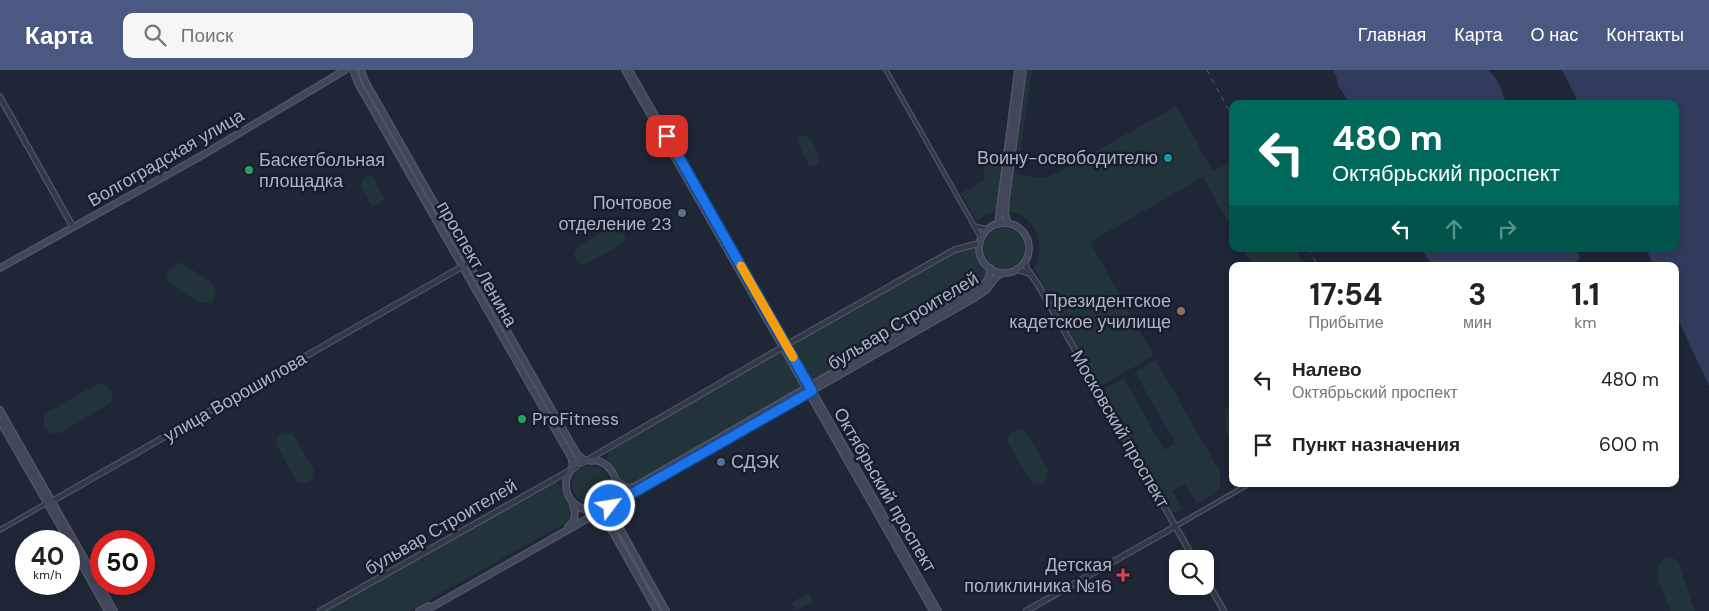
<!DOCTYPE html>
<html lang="ru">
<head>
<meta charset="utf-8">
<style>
  :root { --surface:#fff; --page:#f6f6f6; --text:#222; --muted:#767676; --accent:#4b5882 }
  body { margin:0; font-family:"DM Sans",sans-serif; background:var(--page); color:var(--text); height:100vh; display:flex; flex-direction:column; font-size:19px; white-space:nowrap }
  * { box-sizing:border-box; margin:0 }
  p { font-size:16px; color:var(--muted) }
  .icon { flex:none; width:28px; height:28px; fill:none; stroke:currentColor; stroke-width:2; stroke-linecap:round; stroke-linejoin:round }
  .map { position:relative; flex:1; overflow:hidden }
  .drawer { position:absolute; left:1229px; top:192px; width:450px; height:225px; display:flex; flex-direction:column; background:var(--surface); border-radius:10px; box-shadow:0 2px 8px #0003 }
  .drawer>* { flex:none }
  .banner { position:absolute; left:1229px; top:30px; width:450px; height:152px; border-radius:10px; box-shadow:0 2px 8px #0003; background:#00695c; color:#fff; overflow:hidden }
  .controls { position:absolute; left:1169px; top:480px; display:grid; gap:10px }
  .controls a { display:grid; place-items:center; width:45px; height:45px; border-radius:10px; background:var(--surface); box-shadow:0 2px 8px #0003; font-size:25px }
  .speed { position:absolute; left:15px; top:460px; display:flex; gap:10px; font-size:25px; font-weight:700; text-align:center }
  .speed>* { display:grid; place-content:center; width:65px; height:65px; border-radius:50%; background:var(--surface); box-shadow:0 2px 8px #0003; line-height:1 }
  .speed small { font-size:12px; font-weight:400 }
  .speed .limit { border:8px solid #d22; background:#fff; color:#111 }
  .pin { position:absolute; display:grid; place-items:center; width:42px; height:42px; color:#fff; margin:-21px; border-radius:10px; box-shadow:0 2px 8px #0006 }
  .me { position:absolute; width:55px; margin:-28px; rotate:59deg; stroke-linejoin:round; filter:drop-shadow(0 0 4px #0008) }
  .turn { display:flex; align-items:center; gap:18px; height:105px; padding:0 20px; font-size:22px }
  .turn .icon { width:65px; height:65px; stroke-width:2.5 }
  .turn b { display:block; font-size:35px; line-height:42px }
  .lanes { display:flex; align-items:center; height:48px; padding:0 20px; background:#0003; justify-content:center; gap:25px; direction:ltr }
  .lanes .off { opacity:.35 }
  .eta { display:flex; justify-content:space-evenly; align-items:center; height:85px; text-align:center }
  .eta b { font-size:30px; font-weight:700; line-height:35px }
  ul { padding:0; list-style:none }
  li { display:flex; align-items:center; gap:15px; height:65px; padding:0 20px }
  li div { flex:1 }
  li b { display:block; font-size:19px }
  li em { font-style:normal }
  header { display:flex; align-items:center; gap:30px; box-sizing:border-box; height:70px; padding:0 25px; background:var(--accent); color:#fff }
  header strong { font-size:24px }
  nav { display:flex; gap:28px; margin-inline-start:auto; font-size:18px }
  .search { width:350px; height:45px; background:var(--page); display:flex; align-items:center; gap:12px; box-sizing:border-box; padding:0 18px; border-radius:10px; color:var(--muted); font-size:19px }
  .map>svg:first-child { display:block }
  .green { fill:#223439 }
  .water { fill:#313c5c }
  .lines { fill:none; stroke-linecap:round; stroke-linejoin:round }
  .minor-casing { stroke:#505565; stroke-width:5.5 }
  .tertiary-casing { stroke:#505565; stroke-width:7 }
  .secondary-casing { stroke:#505565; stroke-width:8 }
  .minor { stroke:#333847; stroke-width:3 }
  .tertiary { stroke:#333847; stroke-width:4.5 }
  .secondary { stroke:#41465a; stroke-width:5 }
  .rail { stroke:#545b6e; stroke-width:1; stroke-dasharray:5 5; stroke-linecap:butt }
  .route-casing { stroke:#114b97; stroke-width:12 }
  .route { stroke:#1a73e8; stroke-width:9 }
  .slow { stroke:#f59e0b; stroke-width:9 }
  .culture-dot { fill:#0f9aa8; stroke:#181d2b; stroke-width:2 }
  .leisure-dot { fill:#2e9e5b; stroke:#181d2b; stroke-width:2 }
  .service-dot { fill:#5c6f8a; stroke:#181d2b; stroke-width:2 }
  .education-dot { fill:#8d6e63; stroke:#181d2b; stroke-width:2 }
  .health-dot { fill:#e0444e; stroke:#181d2b; stroke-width:2 }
  .labels { text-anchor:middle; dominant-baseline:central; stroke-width:5; stroke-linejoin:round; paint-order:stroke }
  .street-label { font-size:18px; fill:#adb2c4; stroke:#181d2b }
  .poi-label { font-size:18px; fill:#adb2c4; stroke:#181d2b; text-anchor:end }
</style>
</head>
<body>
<header>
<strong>Карта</strong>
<div class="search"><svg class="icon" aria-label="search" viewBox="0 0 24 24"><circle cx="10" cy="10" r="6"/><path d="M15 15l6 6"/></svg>Поиск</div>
<nav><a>Главная</a><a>Карта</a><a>О нас</a><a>Контакты</a></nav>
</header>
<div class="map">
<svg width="1709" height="541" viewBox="0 0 1709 541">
  <rect width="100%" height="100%" fill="#1f2636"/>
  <!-- green -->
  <path class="green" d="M1027,0H1032L1019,92L1018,94L1016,90Z
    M1176,36L1213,101L1232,91V159L1203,107L1090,172L1154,286L1100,316L1034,198C1047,174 1036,147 1009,141L1014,104L1045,108L1069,97Z
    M805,65C813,70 821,84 819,93L816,96L809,95L798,74L799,67Z
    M1003,84H1005L999,140L986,144L977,151L961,123L984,110V94Z
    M369,106L373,107L384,128L381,133L375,136L371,135L361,115L362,110Z
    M616,155C623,157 626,163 625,170L622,174L584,195L578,192L574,184L577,177L611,156Z
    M984 178a20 20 0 1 1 40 0a20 20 0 1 1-40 0Z
    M973,177C977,180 977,186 980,191C983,197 987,199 988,205L983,212L818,308L813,310L807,306L792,279L794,274L948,186Z
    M1243,179H1295L1305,196H1253Z
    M177,193H181C190,199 207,207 213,215C219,223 215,236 204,233C192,231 178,218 167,211L166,208L169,199Z
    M779,282L783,283L801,314L798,320L633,415C621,416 621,407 616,399C613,395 609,392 607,389L608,381Z
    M1156,290L1220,402V419L1197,434L1185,414L1172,421L1182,440L1172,443L1103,320L1124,308L1164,380L1175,373L1137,306L1136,301Z
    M99,313C111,315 115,322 110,333L60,363H51L44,358V346L48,342Z
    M1225,339H1232V365H1226Z
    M1019,359L1026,362L1048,399L1047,408L1043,413L1035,414L1031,412C1027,404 1008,376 1008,369C1008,363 1013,361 1019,359Z
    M284,362L293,364L314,399L313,408C308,413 304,415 297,412L276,374L277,367Z
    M572 415a19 19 0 1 1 38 0a19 19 0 1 1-38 0Z
    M551,412H556L561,417L564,428L573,440V446L569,451L409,541H325Z
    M1669,486L1678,491L1695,541H1671C1665,526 1645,494 1669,486Z
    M808,523L813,531L795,541L791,533Z"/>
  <!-- water -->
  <path class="water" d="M1330,0H1488C1501,12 1500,18 1507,34H1350L1338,15L1336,6L1333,0Z
    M1562,0H1709V316L1675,243V196H1654L1646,179H1675V34H1579Z
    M1419,179H1576L1580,188L1572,196H1432L1422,180Z"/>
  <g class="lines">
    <defs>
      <path id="minor" d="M886,0L981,168
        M975,156L988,159
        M1176,456L1249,414
        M0,460L47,433"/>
      <path id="tertiary" d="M0,27L73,157
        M1025,191L1027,199L1037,213L1194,489
        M1016,199L1028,203
        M786,275L954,180L980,173
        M582,393L783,277
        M49,433L465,195
        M1205,508L1224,541
        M320,541L576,397
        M1026,541L1176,456"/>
      <path id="secondary" d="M353,0L359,15L571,387L573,395L570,402
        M361,0L365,11L577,384L584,390L592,391
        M625,0L933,541
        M629,0L938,541
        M1008,153L1005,144L1006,130L1023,0
        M979 178a25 25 0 1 1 50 0a25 25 0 1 1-50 0Z
        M998,154L1018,0
        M0,198L201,86L345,0
        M0,340L114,541
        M0,351L69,471
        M566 415a25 25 0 1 1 50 0a25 25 0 1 1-50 0Z
        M615,409L626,418L634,417L973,222C983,216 991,210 990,198
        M610,433V440L613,446L666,541
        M604,436L615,433L976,227L986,220L997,206L1003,203
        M597,441L603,445L606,450L657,541
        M568,457C578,450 575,441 572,431
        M69,472L108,541
        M419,541L428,536
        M425,541L592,446L602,437"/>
    </defs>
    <!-- minor casing -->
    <use href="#minor" class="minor-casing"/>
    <!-- tertiary casing -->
    <use href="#tertiary" class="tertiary-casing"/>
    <!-- secondary casing -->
    <use href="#secondary" class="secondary-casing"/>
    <!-- minor -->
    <use href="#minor" class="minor"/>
    <!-- tertiary -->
    <use href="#tertiary" class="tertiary"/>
    <!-- secondary -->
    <use href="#secondary" class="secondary"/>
    <!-- rail -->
    <path class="rail" d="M1207,0L1232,46
      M1308,179L1318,196"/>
  </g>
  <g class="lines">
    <defs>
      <path id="route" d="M610,436L812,321L667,66"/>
    </defs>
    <!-- route casing -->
    <use href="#route" class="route-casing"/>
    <!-- route -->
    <use href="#route" class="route"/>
    <!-- slow -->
    <path class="slow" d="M741,196L793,287"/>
  </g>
  <!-- markers -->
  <circle class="culture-dot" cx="1168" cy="88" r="5"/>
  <g class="leisure-dot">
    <circle cx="249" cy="100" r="5"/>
    <circle cx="522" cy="349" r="5"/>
  </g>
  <g class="service-dot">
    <circle cx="682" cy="143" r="5"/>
    <circle cx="721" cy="392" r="5"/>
  </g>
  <circle class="education-dot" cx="1181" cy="241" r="5"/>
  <path class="health-dot" d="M1120.5 497.5h5v5h5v5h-5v5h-5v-5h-5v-5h5z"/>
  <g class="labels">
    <!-- street labels -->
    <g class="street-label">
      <text transform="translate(166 88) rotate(-30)">Волгоградская улица</text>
      <text transform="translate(477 194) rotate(60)">проспект Ленина</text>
      <text transform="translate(903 251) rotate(-31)">бульвар Строителей</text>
      <text transform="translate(235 327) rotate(-30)">улица Ворошилова</text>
      <text transform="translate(1120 359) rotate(60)">Московский проспект</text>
      <text transform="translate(885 420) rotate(60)">Октябрьский проспект</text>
      <text transform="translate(441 457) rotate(-30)">бульвар Строителей</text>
    </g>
    <!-- poi labels -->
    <g class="poi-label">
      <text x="1158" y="88">Воину-освободителю</text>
      <text x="259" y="90" text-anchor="start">Баскетбольная<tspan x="259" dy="21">площадка</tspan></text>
      <text x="672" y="133">Почтовое<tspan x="672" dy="21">отделение 23</tspan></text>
      <text x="1171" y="231">Президентское<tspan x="1171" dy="21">кадетское училище</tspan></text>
      <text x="532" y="349" text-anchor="start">ProFitness</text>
      <text x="731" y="392" text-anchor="start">СДЭК</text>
      <text x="1112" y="495">Детская<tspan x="1112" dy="21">поликлиника №16</tspan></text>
    </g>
  </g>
</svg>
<div class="controls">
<a><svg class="icon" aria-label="search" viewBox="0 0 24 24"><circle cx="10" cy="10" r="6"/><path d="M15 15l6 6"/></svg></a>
</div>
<div class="speed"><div>40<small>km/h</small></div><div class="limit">50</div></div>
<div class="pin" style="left:667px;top:66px;background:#d93025"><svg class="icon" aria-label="arrive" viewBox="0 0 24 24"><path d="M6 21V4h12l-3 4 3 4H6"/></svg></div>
<svg class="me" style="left:610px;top:436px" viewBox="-20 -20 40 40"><circle r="17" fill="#1a73e8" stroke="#fff" stroke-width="3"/><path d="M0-11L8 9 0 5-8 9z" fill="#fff"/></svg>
<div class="banner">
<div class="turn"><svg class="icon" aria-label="left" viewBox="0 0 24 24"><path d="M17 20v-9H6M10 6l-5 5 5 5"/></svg><div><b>480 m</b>Октябрьский проспект</div></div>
<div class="lanes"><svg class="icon" aria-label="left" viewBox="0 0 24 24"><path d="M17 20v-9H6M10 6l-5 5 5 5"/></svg><svg class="icon off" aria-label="ahead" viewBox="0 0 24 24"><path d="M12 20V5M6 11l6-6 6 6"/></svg><svg class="icon off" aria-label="right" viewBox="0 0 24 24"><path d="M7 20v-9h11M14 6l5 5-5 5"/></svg></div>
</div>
<section class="drawer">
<div class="eta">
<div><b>17:54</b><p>Прибытие</p></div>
<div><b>3</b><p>мин</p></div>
<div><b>1.1</b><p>km</p></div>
</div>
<ul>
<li><svg class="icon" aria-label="left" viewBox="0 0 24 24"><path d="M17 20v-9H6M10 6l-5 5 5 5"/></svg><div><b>Налево</b><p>Октябрьский проспект</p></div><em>480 m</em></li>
<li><svg class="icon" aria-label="arrive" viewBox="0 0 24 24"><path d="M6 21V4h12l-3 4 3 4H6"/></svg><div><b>Пункт назначения</b></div><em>600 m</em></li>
</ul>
</section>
</div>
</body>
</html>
